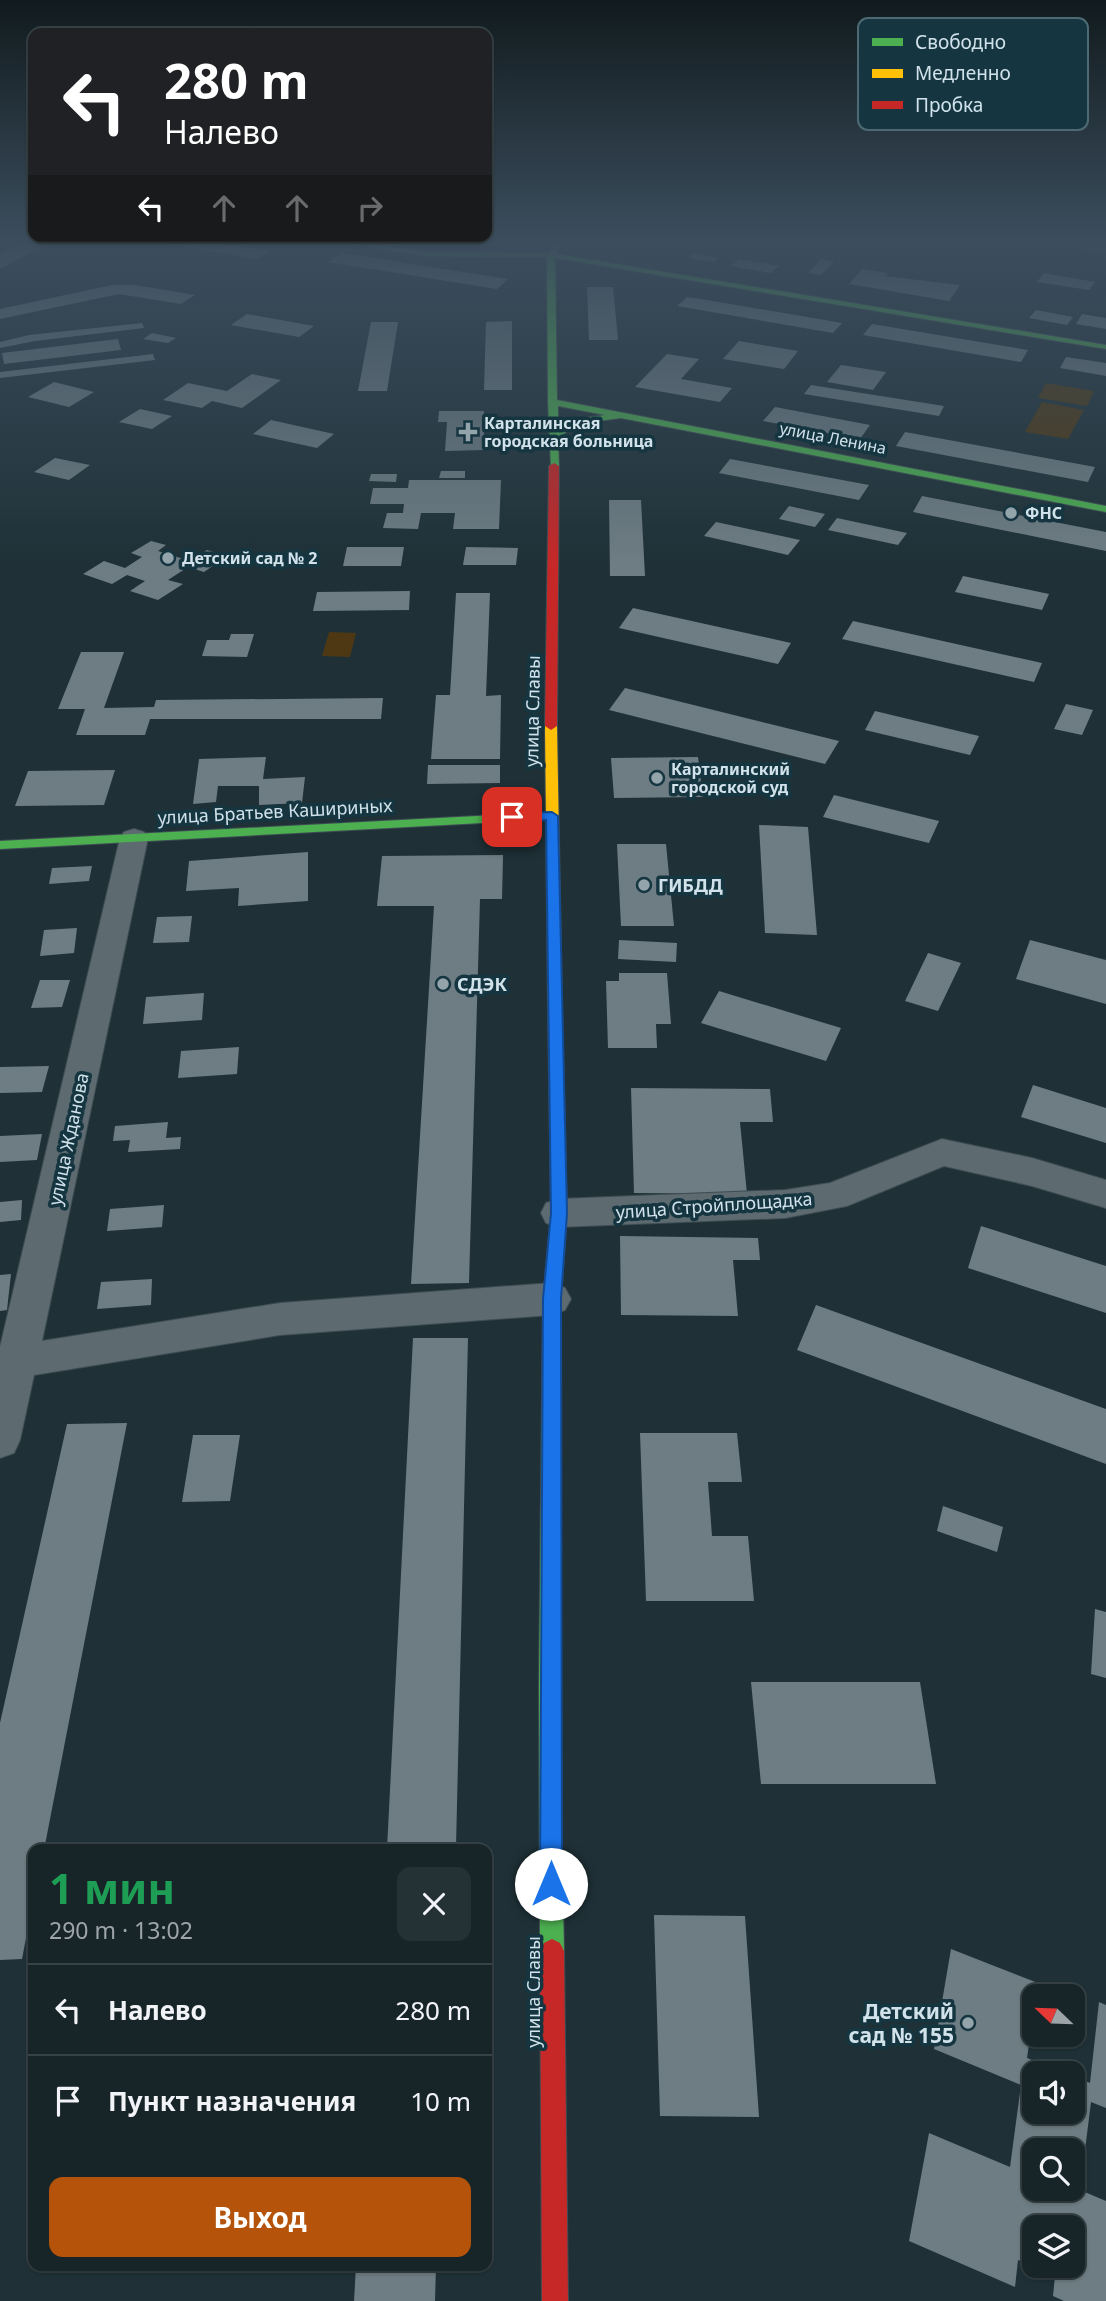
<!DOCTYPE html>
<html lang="ru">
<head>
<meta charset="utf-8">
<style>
  :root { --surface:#172529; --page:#243135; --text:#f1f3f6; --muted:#9ea5a8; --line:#364246; --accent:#b45309 }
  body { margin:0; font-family:"Noto Sans",sans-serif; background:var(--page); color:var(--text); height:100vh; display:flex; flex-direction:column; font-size:26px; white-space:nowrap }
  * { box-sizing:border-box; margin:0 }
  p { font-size:23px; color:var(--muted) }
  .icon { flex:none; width:38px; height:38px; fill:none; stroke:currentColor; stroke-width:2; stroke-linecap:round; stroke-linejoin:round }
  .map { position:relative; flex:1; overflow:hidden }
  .sheet { position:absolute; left:28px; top:1844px; width:464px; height:427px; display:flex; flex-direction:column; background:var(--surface); border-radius:14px; box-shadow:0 2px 5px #0004,0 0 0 2px var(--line) }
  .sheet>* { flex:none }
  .banner { position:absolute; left:28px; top:28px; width:464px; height:214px; border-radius:14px; box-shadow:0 2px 5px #0004,0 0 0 2px var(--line); background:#202124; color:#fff; overflow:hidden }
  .needle { width:46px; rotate:293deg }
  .controls { position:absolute; left:1022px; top:1984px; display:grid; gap:14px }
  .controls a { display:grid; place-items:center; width:63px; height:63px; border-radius:14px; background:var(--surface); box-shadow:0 2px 5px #0004,0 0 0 2px var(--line); font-size:35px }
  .pin { position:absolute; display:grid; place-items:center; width:60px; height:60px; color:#fff; margin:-30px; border-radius:14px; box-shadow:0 4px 10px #0006 }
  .me { position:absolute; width:77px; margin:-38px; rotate:0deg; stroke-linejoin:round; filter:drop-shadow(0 0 5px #0008) }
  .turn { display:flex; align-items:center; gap:24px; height:147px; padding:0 21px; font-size:32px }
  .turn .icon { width:91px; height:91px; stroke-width:2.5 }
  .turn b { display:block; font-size:49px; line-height:60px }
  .lanes { display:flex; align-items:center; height:66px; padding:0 21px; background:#0003; justify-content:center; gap:35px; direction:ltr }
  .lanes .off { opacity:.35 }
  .round { display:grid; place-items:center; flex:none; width:74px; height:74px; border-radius:14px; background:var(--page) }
  .overview { display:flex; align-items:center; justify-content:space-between; height:119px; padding:0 21px }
  h1 { font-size:42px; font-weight:700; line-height:52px; color:#1e9e55 }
  .primary-button { display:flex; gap:14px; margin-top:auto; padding:14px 21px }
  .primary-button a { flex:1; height:80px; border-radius:14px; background:var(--accent); color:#fff; font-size:28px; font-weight:700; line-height:80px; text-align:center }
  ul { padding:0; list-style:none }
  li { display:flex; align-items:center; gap:21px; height:91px; padding:0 21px; border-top:2px solid var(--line) }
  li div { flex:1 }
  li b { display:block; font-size:26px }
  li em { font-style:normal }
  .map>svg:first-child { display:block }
  .green { fill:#4d3813 }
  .building { fill:#6e7d83; fill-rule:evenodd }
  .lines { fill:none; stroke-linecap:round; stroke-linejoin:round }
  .street-casing { stroke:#3e4d53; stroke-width:2 }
  .fast-casing { stroke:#3e4d53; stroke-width:2 }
  .slow-casing { stroke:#3e4d53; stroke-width:2 }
  .jam-casing { stroke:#3e4d53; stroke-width:2 }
  .street { fill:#5d6a6f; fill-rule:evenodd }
  .fast { fill:#4caf50; fill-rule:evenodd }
  .slow { fill:#ffc107; fill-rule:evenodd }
  .jam { fill:#c62828; fill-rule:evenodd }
  .rail-casing { stroke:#5f6c70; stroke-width:4.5 }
  .rail { stroke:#153641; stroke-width:2.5; stroke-dasharray:9; stroke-linecap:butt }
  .route { fill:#1a73e8; stroke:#114b97; stroke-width:2 }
  .poi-dot { fill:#93a4ab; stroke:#153641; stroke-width:2.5 }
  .labels { text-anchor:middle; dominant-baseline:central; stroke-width:7; stroke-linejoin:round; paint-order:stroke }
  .far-poi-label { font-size:16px; font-weight:bold; fill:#d1e2ea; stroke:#153641; text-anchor:start }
  .far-street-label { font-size:16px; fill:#d1e2ea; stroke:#153641 }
  .street-label { font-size:18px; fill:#d1e2ea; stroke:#153641 }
  .poi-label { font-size:18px; font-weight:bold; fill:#d1e2ea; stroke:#153641; text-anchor:start }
  .near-poi-label { font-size:21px; font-weight:bold; fill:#d1e2ea; stroke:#153641; text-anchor:end }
  .key { fill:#153641; stroke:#4d6a74; stroke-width:2 }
  .key-label { font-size:19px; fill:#d1e2ea }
</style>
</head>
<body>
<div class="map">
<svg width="1106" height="2301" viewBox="0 0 1106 2301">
  <rect width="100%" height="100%" fill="#1f3137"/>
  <!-- green -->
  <path class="green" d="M1046,383L1094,391L1087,406L1038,398Z
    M1042,402L1084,410L1068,439L1025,432Z
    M329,632L356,633L350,657L322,656Z"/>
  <!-- building -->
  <path class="building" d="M23,242L48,243L0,269V254Z
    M157,242H209L270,251L257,259Z
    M341,253L508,279L497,289L328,262Z
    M693,253L719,258L714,262L688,258Z
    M739,259L779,266L771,273L731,266Z
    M821,259L834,262L821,275L808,273Z
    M862,269L888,273L885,276L960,285L949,301L849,284Z
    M1044,273L1095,282L1089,290L1037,282Z
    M112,285H135L195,295L181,304L119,294L0,319V309Z
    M587,287H613L618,340H589Z
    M687,297L707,300L842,323L833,333L677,306Z
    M1036,310L1073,317L1067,325L1029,318Z
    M247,314L314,326L299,337L231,325Z
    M1082,314L1106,318V329L1076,324Z
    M512,321V390H484L486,322Z
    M371,322H398L387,391H358Z
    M142,323L144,328L35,341L0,348V342L29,335Z
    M872,324L1028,350L1021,362L863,335Z
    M152,333L176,338L168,343L143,339Z
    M118,339L121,350L4,364L2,353Z
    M739,341L798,351L784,369L723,359Z
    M153,354L155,360L0,378V372Z
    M667,354L699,359L681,379L732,388L720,402L635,387Z
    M1066,357L1106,363V376L1060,368Z
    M841,365L886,372L873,390L827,382Z
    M252,374L281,380L242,408L212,401L202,408L163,400L188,383L227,391Z
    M54,382L94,392L69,407L28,397Z
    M811,385L944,406L939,416L804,394Z
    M775,407L870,425L860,439L763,421Z
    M140,409L172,416L152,429L119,422Z
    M439,411H484V450L445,451L447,422H438Z
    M271,420L334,434L317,448L253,434Z
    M905,432L1095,467L1088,482L896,446Z
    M55,458L90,465L69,480L34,472Z
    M730,459L869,485L859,500L719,473Z
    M441,471H465V478H439Z
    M371,474H397L396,482L369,481Z
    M409,480H501L499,529H453L455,513H421L418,529L383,528L387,513H403L404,504H370L373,488H408Z
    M922,496L1106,532V551L913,512Z
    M609,500H641L645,576H610Z
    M789,506L825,514L815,527L779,519Z
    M837,518L907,533L898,545L828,530Z
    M716,522L800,540L788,555L704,536Z
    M151,541L166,545L158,551L190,561L207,550L227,556L204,572L188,567L168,580L183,584L158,600L130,591L145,581L127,575L112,584L83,574L104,561L125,568L142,557L131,553Z
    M347,547H404L401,566H343Z
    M466,547L518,548L516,565H463Z
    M963,576L1049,594L1042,610L955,592Z
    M410,591L409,610L313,611L317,592Z
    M456,593H490L486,696L501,695L500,759H431L436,695H450Z
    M633,608L791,643L778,664L619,628Z
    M853,621L1042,663L1034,682L842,639Z
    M231,634H254L247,657L202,656L207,640H229Z
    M81,652H124L104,708L154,707L156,700L383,698L381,719H150L145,735H76L85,709H58Z
    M625,688L839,741L825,764L609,710Z
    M1066,704L1093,710L1082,735L1054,729Z
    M875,711L979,736L970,755L865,730Z
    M266,757L263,779L305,777L302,803L259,805V786H218L216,802L193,804L199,759Z
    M698,757L703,797L614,798L611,758Z
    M428,765H500V783L427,784Z
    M115,770L104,805L15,806L28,771Z
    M834,795L939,821L929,843L823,817Z
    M759,825L808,827L817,935L765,933Z
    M617,844H666L674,926H621Z
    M308,852V901L238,906L239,888L186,891L189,861Z
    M503,855L502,899H480L469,1283L411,1284L434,906H377L382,856Z
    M92,866L89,881L49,884L52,868Z
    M192,916L189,942L153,943L157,917Z
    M77,928L74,953L40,956L44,930Z
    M619,940L677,943L676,962L618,959Z
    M1030,940L1106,960V1004L1016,979Z
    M928,953L961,963L938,1011L905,1001Z
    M619,973H667L671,1024H656L657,1048H608L606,981H619Z
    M40,980H70L62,1007L31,1008Z
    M719,991L841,1028L826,1061L701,1023Z
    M204,993L202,1020L143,1024L146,997Z
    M239,1047L237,1074L178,1078L181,1051Z
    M49,1066L42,1092L0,1093V1067Z
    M1033,1085L1106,1108V1143L1021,1117Z
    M631,1088L770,1089L773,1122H740L747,1194L634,1193Z
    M168,1122L166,1138L181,1137L180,1149L128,1152L130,1140L113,1141L115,1126Z
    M42,1134L37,1160L0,1162V1136Z
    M22,1200L21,1220L0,1222V1202Z
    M164,1205L162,1227L107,1231L110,1209Z
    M981,1226L1106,1266V1313L968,1268Z
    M620,1236L758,1238L760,1260H733L738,1316L621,1315Z
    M11,1274L7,1310L0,1311V1275Z
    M152,1279L151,1305L97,1309L101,1282Z
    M816,1305L1106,1409V1464L797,1350Z
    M413,1338H468L456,1847L387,1849Z
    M127,1423L44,1850H33V1902L22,1959L0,1960V1723L67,1424Z
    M640,1433H737L742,1482H708L712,1536H748L754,1601H646Z
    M193,1435H240L230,1501L182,1502Z
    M943,1506L1003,1527L997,1552L937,1531Z
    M1095,1609L1106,1612V1678L1091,1674Z
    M751,1682H920L936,1784H761Z
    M654,1915L745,1916L759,2117L660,2116Z
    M951,1949L1038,1983L1027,2058L1067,2074H1034V2112H1073V2076L1090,2083L1099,2002L1106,2005V2108L1091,2102L1080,2190L1106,2201V2301H1064L1053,2296L1055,2276L1018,2260L1015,2287L909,2241L929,2133L1010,2167L1021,2085L934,2049ZM1034,2151H1073V2189H1034ZM1034,2228H1073V2266H1034Z
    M356,2266H436L435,2301H354Z"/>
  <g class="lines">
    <defs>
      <path id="street" d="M134,829L144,832L148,838L42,1341L280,1303L552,1283L565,1288L571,1299L565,1310L552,1315L280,1335L34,1375L20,1440L14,1453L0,1458V1347L120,838L124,832Z
        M942,1139L1032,1158L1106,1180V1208L1032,1186L944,1166L847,1206L785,1218L559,1227L546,1223L541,1213L546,1203L559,1199L785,1190L830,1183Z"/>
      <path id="fast" d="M341,242H357L425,252L549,253L556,242H562L556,254L1106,345V349L555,258L557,400L1106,506V512L621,418L577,424L558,438L559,466L551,468L548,402L547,257L425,256ZM558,406L605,415L571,420L558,430Z
        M552,812L558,816L556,819L0,849V841Z
        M555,1005L562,1010L567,1213L561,1299L559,1689L564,1951L560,1959L552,1963L544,1959L540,1951L539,1689L543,1299L551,1213L548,1010Z"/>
      <path id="slow" d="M551,722L557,726L562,1010L555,1015L548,1010L545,726Z"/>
      <path id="jam" d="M554,463L559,466L557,726L551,730L545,726L549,466Z
        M552,1939L560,1943L564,1951L568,2301H542L540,1951L544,1943Z"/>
    </defs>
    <!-- street casing -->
    <use href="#street" class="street-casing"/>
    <!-- fast casing -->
    <use href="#fast" class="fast-casing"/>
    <!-- slow casing -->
    <use href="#slow" class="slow-casing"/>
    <!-- jam casing -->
    <use href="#jam" class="jam-casing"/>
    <!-- street -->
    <use href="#street" class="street"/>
    <!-- fast -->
    <use href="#fast" class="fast"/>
    <!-- slow -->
    <use href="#slow" class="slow"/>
    <!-- jam -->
    <use href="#jam" class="jam"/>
    <defs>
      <path id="rail" d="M1057,242L1106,250"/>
    </defs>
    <!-- rail casing -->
    <use href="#rail" class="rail-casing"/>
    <!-- rail -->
    <use href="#rail" class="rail"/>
  </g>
  <!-- sky -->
  <linearGradient id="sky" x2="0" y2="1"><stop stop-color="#111b1e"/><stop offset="0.43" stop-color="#3c4e5e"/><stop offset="1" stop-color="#3c4e5e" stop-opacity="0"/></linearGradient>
  <rect width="1106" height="564" fill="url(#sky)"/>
  <!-- route -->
  <path class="route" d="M552,812L558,816L567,1213L561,1299L562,1884L559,1892L551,1895L543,1892L540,1884L543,1299L551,1213L546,820L512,821L505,817L512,813Z"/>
  <!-- markers -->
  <g class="poi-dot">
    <path d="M464.5 421.5h7v7h7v7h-7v7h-7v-7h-7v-7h7z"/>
    <circle cx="1011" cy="513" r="7"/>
    <circle cx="168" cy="558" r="7"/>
    <circle cx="657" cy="778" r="7"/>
    <circle cx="644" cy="885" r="7"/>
    <circle cx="443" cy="984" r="7"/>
    <circle cx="968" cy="2023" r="7"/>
  </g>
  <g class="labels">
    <!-- far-poi labels -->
    <g class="far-poi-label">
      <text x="484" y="423">Карталинская<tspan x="484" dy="18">городская больница</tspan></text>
      <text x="1025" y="513">ФНС</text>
      <text x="182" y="558">Детский сад № 2</text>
      <text x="671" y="769">Карталинский<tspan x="671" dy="18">городской суд</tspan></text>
    </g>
    <!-- far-street labels -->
    <g class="far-street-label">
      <text transform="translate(833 438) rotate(11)">улица Ленина</text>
    </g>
    <!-- street labels -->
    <g class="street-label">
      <text transform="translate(532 711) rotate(-89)">улица Славы</text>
      <text transform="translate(275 811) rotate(-3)">улица Братьев Кашириных</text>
      <text transform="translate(68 1139) rotate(-78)">улица Жданова</text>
      <text transform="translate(714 1205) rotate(-4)">улица Стройплощадка</text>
      <text transform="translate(533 1992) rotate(-90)">улица Славы</text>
    </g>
    <!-- poi labels -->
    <g class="poi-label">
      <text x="658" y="885">ГИБДД</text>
      <text x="457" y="984">СДЭК</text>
    </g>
    <!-- near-poi labels -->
    <g class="near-poi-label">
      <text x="954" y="2011">Детский<tspan x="954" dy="24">сад № 155</tspan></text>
    </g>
  </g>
  <!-- legend -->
  <rect x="858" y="18" width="230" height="112" rx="10" class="key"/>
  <rect x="872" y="38" width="31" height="8" fill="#4caf50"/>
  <rect x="872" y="69" width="31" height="9" fill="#ffc107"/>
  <rect x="872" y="101" width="31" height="8" fill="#c62828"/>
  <g class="key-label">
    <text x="915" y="49">Свободно</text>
    <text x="915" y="80">Медленно</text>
    <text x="915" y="112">Пробка</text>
  </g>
</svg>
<div class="controls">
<a><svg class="needle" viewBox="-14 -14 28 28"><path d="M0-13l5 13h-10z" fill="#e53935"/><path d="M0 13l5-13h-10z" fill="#9ea5a8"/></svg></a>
<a><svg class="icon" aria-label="sound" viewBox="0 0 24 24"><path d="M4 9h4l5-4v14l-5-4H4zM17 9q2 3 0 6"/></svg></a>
<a><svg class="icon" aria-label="search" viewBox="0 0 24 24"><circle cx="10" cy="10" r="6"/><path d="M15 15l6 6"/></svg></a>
<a><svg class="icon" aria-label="layers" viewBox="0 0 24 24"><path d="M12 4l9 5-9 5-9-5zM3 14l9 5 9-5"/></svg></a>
</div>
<div class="pin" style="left:512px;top:817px;background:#d93025"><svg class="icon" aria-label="arrive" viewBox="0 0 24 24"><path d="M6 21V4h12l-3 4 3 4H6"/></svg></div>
<svg class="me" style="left:551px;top:1884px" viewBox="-20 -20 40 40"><circle r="19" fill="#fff"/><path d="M0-13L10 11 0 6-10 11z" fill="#1a73e8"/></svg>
<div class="banner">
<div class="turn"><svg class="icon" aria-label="left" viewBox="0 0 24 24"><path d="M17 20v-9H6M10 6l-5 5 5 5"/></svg><div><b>280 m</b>Налево</div></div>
<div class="lanes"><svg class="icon" aria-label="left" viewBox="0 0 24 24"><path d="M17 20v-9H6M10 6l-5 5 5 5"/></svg><svg class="icon off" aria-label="ahead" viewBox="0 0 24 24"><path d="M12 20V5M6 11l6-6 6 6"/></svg><svg class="icon off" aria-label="ahead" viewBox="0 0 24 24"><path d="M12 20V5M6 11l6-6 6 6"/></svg><svg class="icon off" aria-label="right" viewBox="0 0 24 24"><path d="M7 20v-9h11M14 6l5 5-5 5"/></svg></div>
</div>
<section class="sheet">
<div class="overview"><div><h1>1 мин</h1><p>290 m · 13:02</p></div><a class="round"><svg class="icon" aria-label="close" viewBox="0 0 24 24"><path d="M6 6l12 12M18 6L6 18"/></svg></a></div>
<ul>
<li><svg class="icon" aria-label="left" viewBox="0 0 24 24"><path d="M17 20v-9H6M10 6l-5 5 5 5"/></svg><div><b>Налево</b></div><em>280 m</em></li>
<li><svg class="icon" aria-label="arrive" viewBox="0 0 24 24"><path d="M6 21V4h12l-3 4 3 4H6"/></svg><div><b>Пункт назначения</b></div><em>10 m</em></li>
</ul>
<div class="primary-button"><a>Выход</a></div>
</section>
</div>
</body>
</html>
